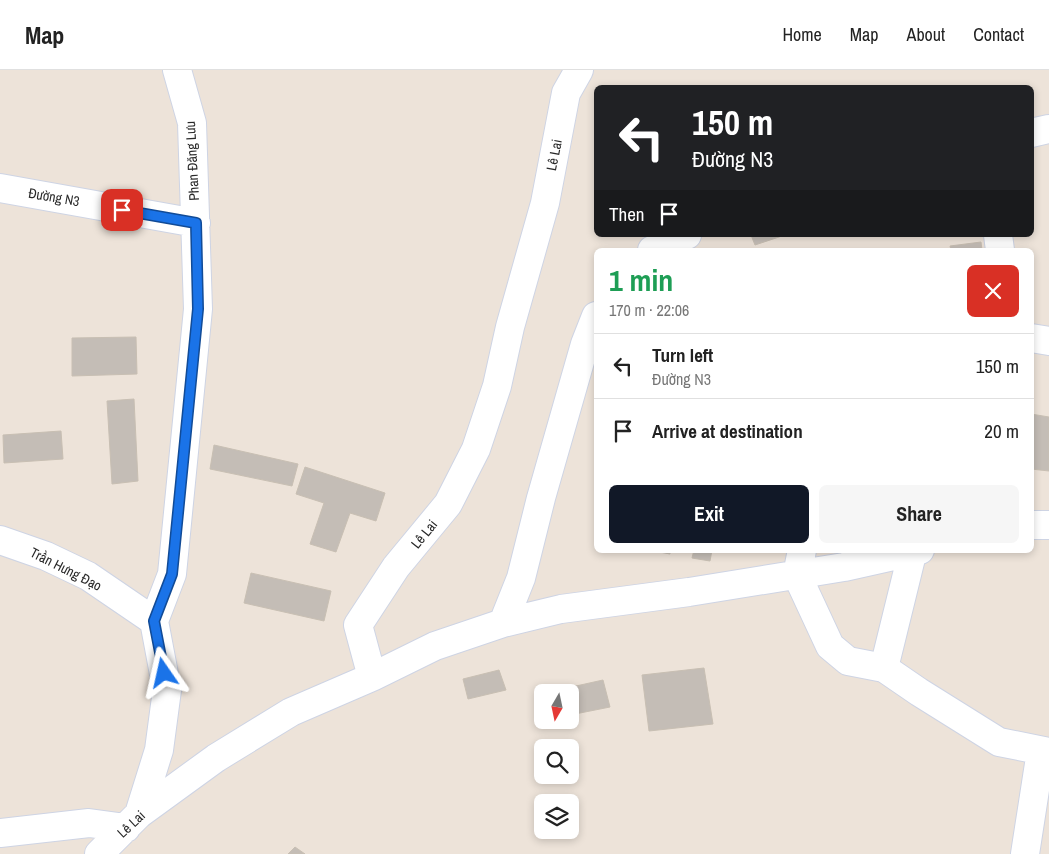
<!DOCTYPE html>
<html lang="en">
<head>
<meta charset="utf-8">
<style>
  :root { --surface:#fff; --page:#f6f6f6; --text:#222; --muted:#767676; --line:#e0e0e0; --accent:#111827 }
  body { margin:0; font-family:"Archivo Narrow",sans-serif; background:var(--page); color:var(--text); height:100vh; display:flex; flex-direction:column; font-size:19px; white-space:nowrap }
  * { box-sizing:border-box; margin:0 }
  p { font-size:16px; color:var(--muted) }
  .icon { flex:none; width:28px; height:28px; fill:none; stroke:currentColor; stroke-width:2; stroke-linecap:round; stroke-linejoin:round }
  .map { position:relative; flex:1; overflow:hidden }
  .drawer { position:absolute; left:594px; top:178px; width:440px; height:305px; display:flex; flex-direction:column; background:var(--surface); border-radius:8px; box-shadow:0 2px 8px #0003 }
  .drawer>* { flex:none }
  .hud { position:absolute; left:594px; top:15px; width:440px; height:152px; border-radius:8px; box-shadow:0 2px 8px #0003; background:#202124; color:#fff; overflow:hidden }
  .needle { width:32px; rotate:189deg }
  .controls { position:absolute; left:534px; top:614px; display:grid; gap:10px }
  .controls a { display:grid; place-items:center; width:45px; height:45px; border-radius:8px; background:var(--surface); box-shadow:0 2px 8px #0003; font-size:25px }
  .pin { position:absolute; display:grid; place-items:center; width:42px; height:42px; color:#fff; margin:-21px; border-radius:10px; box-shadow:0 2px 8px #0006 }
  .me { position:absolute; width:55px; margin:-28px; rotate:349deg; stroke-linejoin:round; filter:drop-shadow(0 0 4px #0008) }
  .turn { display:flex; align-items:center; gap:18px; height:105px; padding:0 15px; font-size:22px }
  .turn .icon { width:65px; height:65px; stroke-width:2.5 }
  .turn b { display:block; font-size:35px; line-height:42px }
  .then { display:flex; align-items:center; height:48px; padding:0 15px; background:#0003; gap:10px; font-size:19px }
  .round { display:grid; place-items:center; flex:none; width:52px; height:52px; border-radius:8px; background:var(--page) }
  .overview { display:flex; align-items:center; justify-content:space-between; height:85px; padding:0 15px }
  h1 { font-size:30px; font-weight:800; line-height:38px; color:#1e9e55 }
  .button { display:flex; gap:10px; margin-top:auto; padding:10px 15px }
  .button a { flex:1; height:58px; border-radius:8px; background:var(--accent); color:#fff; font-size:20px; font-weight:800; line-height:58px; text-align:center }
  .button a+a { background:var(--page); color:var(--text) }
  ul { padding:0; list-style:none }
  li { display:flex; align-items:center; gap:15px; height:65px; padding:0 15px; border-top:1px solid var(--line) }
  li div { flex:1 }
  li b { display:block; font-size:19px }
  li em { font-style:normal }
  header { display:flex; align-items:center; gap:30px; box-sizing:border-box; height:70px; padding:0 25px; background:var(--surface); border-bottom:1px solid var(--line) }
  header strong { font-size:24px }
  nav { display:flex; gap:28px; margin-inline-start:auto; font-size:18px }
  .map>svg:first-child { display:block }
  .building { fill:#c4bdb6; stroke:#c8bfb3 }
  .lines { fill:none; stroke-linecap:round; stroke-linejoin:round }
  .minor-casing { stroke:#ced4e4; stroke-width:30 }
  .minor { stroke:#fff; stroke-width:28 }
  .route-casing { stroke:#114b97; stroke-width:12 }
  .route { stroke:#1a73e8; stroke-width:9 }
  .labels { text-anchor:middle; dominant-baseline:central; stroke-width:4.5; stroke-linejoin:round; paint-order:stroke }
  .street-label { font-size:14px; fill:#292929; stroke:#fff }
</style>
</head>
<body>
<header>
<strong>Map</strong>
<nav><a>Home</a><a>Map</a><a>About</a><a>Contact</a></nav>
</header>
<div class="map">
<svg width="1049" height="784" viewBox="0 0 1049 784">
  <rect width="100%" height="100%" fill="#ede3d9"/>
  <!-- building -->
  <path class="building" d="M751,165H785L755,175Z
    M981,172L982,180H951L950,176Z
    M136,267L137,304L72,306V268Z
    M134,329L138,411L112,414L107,331Z
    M1031,344L1049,347V401L1031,399Z
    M61,361L63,389L4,393L3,365Z
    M214,375L298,394L292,416L210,399Z
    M305,397L385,423L376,451L350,443L336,482L310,474L324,433L296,424Z
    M649,480H670V484Z
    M694,480H712L710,491L692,488Z
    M251,503L331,521L324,551L244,533Z
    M704,598L713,654L649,661L642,605Z
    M499,600L506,620L468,629L463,609Z
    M603,610L610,637L570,645V622H549Z
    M542,624V645L537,625Z
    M295,777L305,784H288Z"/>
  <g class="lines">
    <defs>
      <path id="minor" d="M1031,63L1049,59
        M0,118L196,153
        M998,165L1000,180
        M652,180L687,165
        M1031,268L1049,271
        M1031,455H1049
        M0,470L46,486L88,506L154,551
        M802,480L797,505L830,576L848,591L884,598L919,622L999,672L1049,682
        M503,553L521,508L541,428L585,274L596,246
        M884,598L913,480
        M372,607L435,576L503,553L561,539L689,522L844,497L920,480
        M139,744L159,680L167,620L154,551L172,504L198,239L192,53L177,0
        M0,763L89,753L126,758
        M99,784L139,744L216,688L291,642L372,607L358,555L396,497L448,434L476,379L497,316L510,257L545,133L566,23L579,0
        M1025,784L1041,681"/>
    </defs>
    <!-- minor casing -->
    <use href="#minor" class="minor-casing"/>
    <!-- minor -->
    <use href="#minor" class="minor"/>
  </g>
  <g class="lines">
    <defs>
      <path id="route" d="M122,140L196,153L198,239L172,504L154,551L164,603"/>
    </defs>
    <!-- route casing -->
    <use href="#route" class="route-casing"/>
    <!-- route -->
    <use href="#route" class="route"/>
  </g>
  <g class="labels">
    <!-- street labels -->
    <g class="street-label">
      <text transform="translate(554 85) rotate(-79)">Lê Lai</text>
      <text transform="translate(192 91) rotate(-93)">Phan Đăng Lưu</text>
      <text transform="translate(54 127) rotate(10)">Đường N3</text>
      <text transform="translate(424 464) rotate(-51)">Lê Lai</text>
      <text transform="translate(66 499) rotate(27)">Trần Hưng Đạo</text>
      <text transform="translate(131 754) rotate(-43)">Lê Lai</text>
    </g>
  </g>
</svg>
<div class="controls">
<a><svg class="needle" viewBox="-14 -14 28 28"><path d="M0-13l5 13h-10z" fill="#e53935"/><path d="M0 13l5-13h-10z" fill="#767676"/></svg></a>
<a><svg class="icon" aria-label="search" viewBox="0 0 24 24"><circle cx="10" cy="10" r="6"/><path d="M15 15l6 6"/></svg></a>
<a><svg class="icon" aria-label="layers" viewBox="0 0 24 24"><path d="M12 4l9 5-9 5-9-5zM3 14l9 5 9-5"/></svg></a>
</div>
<div class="pin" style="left:122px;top:140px;background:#d93025"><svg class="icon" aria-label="arrive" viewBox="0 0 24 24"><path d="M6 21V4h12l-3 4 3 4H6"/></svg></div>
<svg class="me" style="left:164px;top:603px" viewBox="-20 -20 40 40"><path d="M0-17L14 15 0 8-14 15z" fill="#1a73e8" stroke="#fff" stroke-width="4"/></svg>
<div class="hud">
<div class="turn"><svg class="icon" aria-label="left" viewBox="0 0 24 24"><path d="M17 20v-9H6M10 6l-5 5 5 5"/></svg><div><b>150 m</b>Đường N3</div></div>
<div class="then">Then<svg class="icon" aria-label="arrive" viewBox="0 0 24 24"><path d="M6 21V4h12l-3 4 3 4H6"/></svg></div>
</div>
<section class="drawer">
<div class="overview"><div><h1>1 min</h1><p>170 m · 22:06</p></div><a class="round" style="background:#d93025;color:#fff"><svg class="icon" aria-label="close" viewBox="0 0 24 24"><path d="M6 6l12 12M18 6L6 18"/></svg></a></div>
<ul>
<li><svg class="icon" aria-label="left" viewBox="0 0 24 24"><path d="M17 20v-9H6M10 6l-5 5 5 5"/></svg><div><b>Turn left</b><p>Đường N3</p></div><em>150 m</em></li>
<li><svg class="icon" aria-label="arrive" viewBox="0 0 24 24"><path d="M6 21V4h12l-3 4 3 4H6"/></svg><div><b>Arrive at destination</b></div><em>20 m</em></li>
</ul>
<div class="button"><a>Exit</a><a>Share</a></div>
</section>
</div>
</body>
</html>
